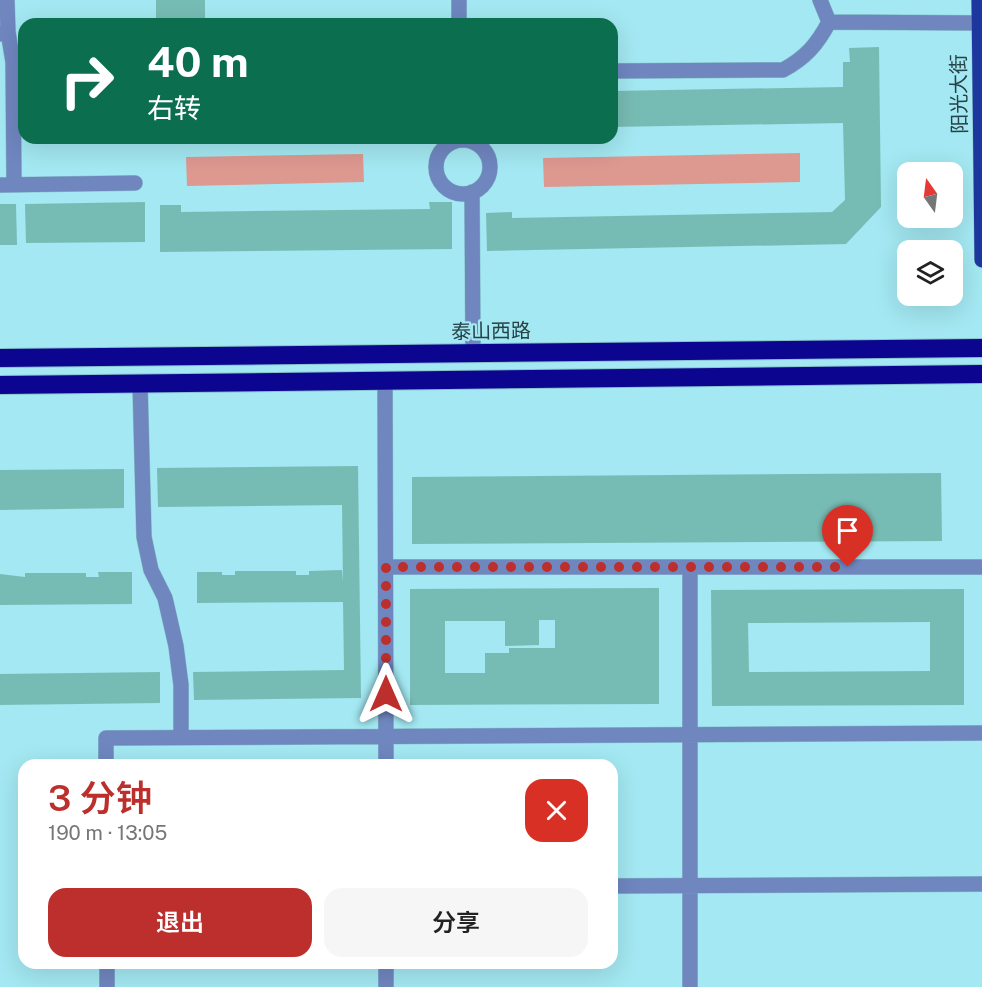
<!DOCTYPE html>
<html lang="zh">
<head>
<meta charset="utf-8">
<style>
  :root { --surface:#fff; --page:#f6f6f6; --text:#222; --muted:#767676; --accent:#bd2f2c }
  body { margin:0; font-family:"Public Sans","Noto Sans SC",sans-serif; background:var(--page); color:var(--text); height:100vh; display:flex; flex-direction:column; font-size:22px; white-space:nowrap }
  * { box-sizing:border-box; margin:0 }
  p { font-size:20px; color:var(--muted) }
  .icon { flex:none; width:33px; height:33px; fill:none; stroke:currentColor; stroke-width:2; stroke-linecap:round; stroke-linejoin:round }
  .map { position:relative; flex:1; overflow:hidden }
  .details { position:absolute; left:18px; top:759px; width:600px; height:210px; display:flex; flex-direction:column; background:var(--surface); border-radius:18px; box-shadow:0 6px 24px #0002 }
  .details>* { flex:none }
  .top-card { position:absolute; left:18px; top:18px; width:600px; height:126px; border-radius:18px; box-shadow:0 6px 24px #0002; background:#0b6e4f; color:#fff; overflow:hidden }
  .needle { width:39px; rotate:346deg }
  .buttons { position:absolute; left:897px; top:162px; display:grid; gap:12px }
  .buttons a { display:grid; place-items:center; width:66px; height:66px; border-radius:12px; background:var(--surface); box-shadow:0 6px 24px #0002; font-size:30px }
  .pin { position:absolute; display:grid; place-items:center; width:51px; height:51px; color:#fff; margin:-62px -26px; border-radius:50% 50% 50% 0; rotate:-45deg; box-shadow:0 0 6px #0007 }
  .pin .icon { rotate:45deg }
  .me { position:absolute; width:66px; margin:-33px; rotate:0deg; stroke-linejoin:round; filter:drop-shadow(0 0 4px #0008) }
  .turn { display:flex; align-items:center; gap:21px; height:126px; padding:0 30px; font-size:27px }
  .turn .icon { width:78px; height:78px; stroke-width:2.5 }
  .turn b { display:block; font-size:42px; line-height:51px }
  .round { display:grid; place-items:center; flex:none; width:63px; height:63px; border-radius:18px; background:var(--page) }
  .summary { display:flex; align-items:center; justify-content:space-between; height:102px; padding:0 30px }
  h1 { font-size:36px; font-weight:600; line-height:45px; color:var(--accent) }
  .button { display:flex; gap:12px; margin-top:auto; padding:12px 30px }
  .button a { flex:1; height:69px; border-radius:18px; background:var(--accent); color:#fff; font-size:24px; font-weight:600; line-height:69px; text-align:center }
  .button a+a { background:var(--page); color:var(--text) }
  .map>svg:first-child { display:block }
  .green { fill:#dd9890 }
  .building { fill:#77bcb4; fill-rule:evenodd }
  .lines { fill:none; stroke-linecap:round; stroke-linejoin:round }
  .minor-casing { stroke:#88c3cc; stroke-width:16 }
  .major-casing { stroke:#88c3cc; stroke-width:16 }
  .highway-casing { stroke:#88c3cc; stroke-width:20 }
  .minor { stroke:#6f86bf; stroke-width:15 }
  .major { stroke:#1c379e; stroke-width:15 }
  .highway { stroke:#0b0590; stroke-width:18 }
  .route { stroke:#bd2f2c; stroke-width:10; stroke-dasharray:0 18 }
  .labels { text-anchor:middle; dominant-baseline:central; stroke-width:4.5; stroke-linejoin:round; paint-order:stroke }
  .street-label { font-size:20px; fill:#264246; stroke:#a3e8f2 }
</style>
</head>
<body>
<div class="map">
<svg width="982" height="987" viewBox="0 0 982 987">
  <rect width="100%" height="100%" fill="#a3e8f2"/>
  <!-- green -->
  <path class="green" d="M800,153V182L544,187L543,158Z
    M363,154L364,182L187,186L186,157Z"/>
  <!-- building -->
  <path class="building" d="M156,0H205V24H156Z
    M879,47L881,207L846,244L487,251L486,213L512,212V218L832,212L845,200L843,123L612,127V91L843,87V62H850L849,48Z
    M145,202V242L26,243L25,204Z
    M429,202H452V249L160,252V205H181V212L430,209Z
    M0,204H16L17,245H0Z
    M358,466L361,698L194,700L193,672L344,670L343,602L197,603V572H222V575H235V571H296V575H309V571L342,570L343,582L342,505L158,507L157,468Z
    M124,469V508L0,510V470Z
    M941,473L942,541L412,544V477Z
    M98,572H132V604L0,605V574L25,577V573H86V577H99Z
    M659,588V704L410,705V589ZM539,620H555V648H509V653H485V673H445V621H505V646L539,645Z
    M964,589V705L712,706L711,590ZM930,622V671L749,672L748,623Z
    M160,672V703L0,705V674Z"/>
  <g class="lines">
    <defs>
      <path id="minor" d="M459,0V24
        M829,22L980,23
        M8,32L13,62L14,185
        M0,34L8,32L7,0
        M612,71L783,70C805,58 817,45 829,22L820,0
        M436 167a27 27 0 1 1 54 0a27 27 0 1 1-54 0Z
        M0,185L135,183
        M472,192L473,353
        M385,381L386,765
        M140,383L144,537L151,570L165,598L176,646L181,685V737
        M386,567H982
        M106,765V738L982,733
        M612,886L982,884
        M107,963V987
        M386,963V987
        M690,987V567"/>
      <path id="major" d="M979,0L982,260"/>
      <path id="highway" d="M0,358L982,348
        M0,385L982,374"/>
    </defs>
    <!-- minor casing -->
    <use href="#minor" class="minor-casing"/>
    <!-- major casing -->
    <use href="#major" class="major-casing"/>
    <!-- highway casing -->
    <use href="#highway" class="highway-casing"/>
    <!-- minor -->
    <use href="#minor" class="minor"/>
    <!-- major -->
    <use href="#major" class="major"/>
    <!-- highway -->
    <use href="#highway" class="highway"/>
  </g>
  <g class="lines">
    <!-- route -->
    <path class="route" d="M386,694V567H848"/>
  </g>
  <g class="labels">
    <!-- street labels -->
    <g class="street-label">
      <text transform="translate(959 94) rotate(-91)">阳光大街</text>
      <text transform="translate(491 331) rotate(-1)">泰山西路</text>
    </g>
  </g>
</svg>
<div class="buttons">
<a><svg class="needle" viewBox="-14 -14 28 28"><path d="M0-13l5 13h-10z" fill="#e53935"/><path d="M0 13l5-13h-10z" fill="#767676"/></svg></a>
<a><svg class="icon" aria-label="layers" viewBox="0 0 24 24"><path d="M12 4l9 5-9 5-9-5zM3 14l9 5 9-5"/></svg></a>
</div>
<div class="pin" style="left:848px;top:567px;background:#d93025"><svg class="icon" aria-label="arrive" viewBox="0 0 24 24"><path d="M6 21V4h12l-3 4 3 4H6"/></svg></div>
<svg class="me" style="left:386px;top:694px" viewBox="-20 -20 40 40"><path d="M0-17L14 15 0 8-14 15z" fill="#bd2f2c" stroke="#fff" stroke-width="4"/></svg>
<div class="top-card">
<div class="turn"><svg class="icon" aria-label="right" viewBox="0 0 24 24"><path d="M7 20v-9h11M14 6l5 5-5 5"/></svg><div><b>40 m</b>右转</div></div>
</div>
<section class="details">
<div class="summary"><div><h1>3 分钟</h1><p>190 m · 13:05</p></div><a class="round" style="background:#d93025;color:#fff"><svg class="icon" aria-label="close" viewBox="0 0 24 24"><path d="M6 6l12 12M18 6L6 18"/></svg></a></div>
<div class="button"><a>退出</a><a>分享</a></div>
</section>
</div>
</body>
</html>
